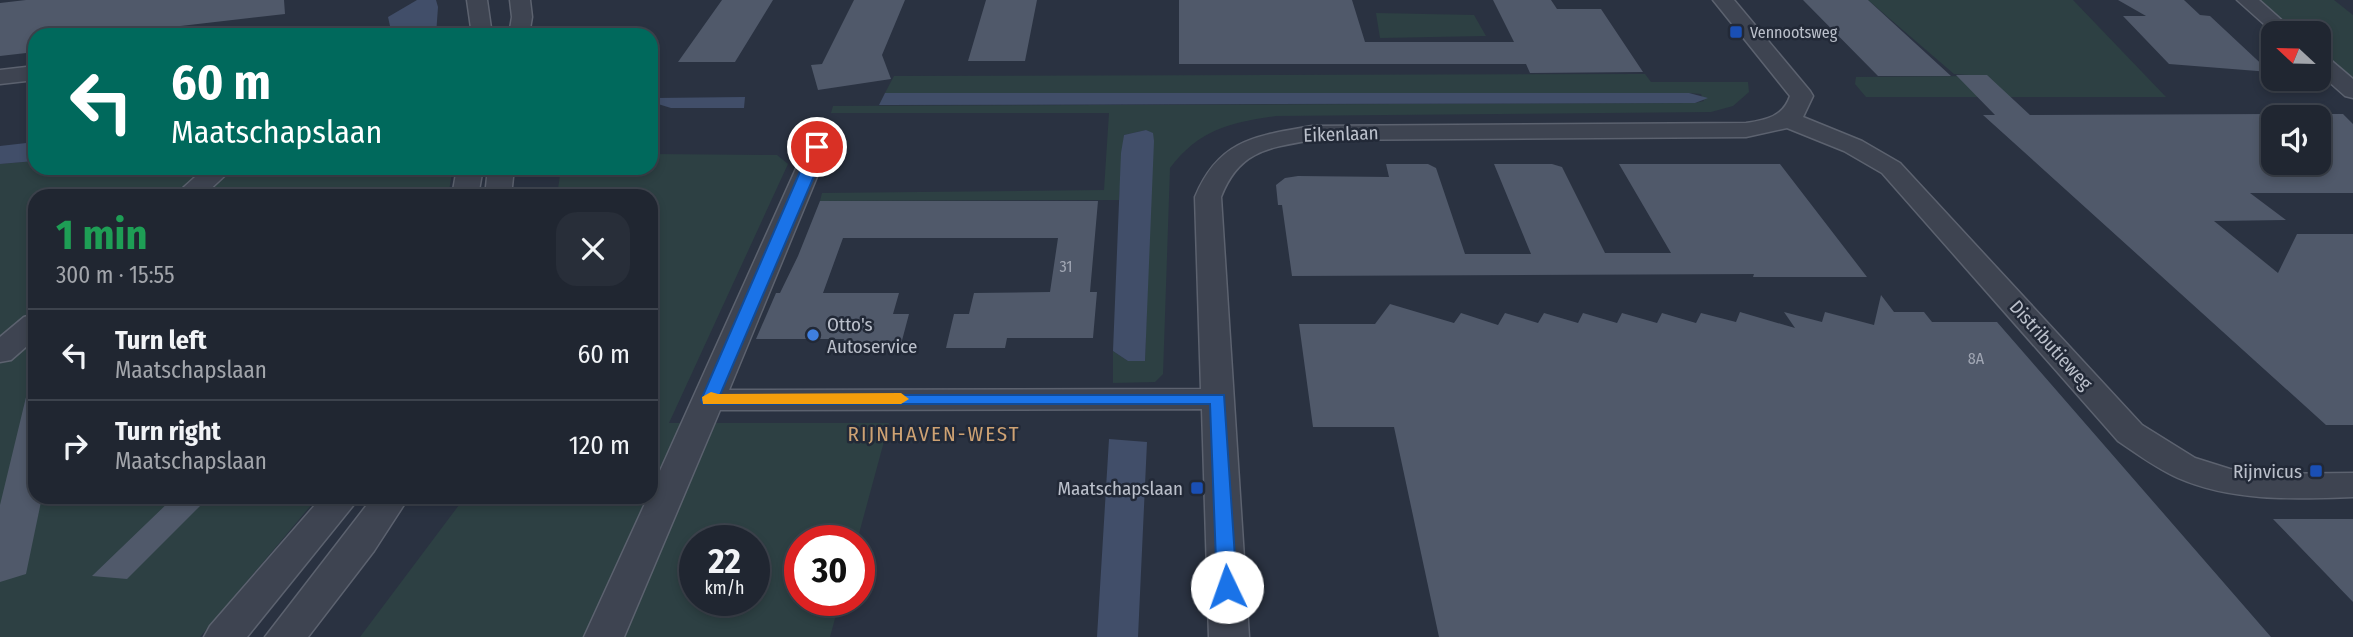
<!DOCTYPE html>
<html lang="en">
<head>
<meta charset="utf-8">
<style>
  :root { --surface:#202631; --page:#282e39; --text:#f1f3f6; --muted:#a2a5ab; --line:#3d434d }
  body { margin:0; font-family:"Fira Sans Condensed",sans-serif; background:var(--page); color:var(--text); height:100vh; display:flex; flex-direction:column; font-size:26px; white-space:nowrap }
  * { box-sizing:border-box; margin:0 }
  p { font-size:23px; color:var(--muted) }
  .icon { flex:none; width:38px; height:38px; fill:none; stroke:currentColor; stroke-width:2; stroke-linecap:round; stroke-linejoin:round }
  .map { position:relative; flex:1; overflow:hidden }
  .details { position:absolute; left:28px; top:189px; width:630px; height:315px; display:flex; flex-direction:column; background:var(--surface); border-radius:21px; box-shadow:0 4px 10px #0003,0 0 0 2px var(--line) }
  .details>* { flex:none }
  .banner { position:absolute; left:28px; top:28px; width:630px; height:147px; border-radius:21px; box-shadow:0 4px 10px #0003,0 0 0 2px var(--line); background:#00695c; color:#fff; overflow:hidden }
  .needle { width:46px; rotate:292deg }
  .controls { position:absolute; left:2261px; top:21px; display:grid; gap:14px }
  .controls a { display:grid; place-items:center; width:70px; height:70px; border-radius:14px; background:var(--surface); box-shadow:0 4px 10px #0003,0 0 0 2px var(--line); font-size:35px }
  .speed { position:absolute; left:679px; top:525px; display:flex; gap:14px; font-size:35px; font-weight:700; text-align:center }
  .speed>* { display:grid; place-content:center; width:91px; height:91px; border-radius:50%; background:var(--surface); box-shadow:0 4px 10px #0003,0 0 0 2px var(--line); line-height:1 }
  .speed small { font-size:18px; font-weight:400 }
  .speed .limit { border:10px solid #d22; background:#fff; color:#111 }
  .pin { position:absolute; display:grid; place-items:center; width:60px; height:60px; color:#fff; margin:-30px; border:4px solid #fff; border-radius:50%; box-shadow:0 2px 7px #0007 }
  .me { position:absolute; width:77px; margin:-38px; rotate:357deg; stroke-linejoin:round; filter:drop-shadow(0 0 5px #0008) }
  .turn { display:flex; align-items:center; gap:24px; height:147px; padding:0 28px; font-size:32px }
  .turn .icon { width:91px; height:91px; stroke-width:2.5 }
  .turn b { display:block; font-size:49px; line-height:60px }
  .round { display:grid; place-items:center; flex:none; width:74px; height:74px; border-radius:21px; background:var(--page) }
  .head { display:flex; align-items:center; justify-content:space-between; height:119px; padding:0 28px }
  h1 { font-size:42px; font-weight:700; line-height:52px; color:#1e9e55 }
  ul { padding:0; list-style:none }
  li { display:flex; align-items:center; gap:21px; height:91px; padding:0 28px; border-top:2px solid var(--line) }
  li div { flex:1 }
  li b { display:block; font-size:26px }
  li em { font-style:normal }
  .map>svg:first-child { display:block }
  .green { fill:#2d4043; fill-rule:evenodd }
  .water { fill:#414e69 }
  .building { fill:#50596a }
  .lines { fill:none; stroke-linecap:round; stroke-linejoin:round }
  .minor-casing { stroke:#5c626f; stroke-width:3 }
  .minor { fill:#3e4451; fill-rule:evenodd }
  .route { fill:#1a73e8; stroke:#114b97; stroke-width:2 }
  .slow { fill:#f59e0b }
  .transit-dot { fill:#1a4fb4; stroke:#222937; stroke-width:2.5 }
  .shop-dot { fill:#3f7fe0; stroke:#222937; stroke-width:2.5 }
  .labels { text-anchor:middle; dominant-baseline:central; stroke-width:5; stroke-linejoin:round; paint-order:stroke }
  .far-poi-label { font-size:16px; fill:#bbc0cb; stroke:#222937; text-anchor:start }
  .number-label { font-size:16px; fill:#a0a6b3 }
  .street-label { font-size:19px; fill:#bbc0cb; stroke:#222937 }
  .poi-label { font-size:19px; fill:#bbc0cb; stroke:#222937; text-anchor:end }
  .neighbourhood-label { font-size:21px; letter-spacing:2px; fill:#cea273; stroke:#222937 }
</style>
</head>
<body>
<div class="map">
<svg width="2353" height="637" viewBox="0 0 2353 637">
  <rect width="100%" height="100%" fill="#2a3241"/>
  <!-- green -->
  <path class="green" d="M1868,0H2073L2166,97H1866L1855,84L1856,77L1981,76L1954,74Z
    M2257,0H2334L2353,15V80L2319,52V33H2297Z
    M1376,13L1474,15L1486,36L1380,38Z
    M1645,74L1651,82H1748L1749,92L1733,106L1711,112L1276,116C1230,123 1200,129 1170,168L1163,374L1155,382L1113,383V351L1128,361H1145L1152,133L1146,130L1124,135L1119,200L820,201L822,193L1104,190L1109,113H831L833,106L1695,103L1704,101L1701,94L1689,93H885L894,76Z
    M651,154L777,155L788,164L669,423H889L857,541H800V600H840L830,637H360L465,497H651V196H557L561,168H651ZM695,541H754V600H695Z
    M35,161V168H453L448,196H35V497H318L200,637H0V164Z"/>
  <!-- water -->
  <path class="water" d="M417,0H436L438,7L436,35H392L388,17Z
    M885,93H1689L1708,98L1695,103L879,105Z
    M745,97L744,108H671L658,104L655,98Z
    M1146,130L1153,133L1154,141L1145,361H1128L1113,351L1121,153L1124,135Z
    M35,142V161L0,164V146Z
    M1109,439L1147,442L1138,637H1097Z"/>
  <!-- building -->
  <path class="building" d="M26,0H284L285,14L103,35H35V52L0,56V3Z
    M722,0H773L735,62H678Z
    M854,0H905L882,55L891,79L818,90L811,65L822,64Z
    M986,0H1037L1025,61H968Z
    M1179,0H1352L1365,42H1514L1493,0H1551L1557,9H1601L1643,72L1530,73L1526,64H1179Z
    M1803,0H1868L1951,76H1878Z
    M2118,0H2184L2200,15L2210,16L2270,72L2169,64L2123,16H2146Z
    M1956,75H1987L2030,115L2273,114V163H2319V114H2343L2353,124V193H2250L2286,220L2214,221L2278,273L2297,234H2353V425H2326L1983,115H1995Z
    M1386,164H1428L1436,168L1465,254H1531L1494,164H1552L1562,167L1605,253H1671L1619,164H1780L1867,277H1753L1754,274L1292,276L1282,205H1278L1276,185L1285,178L1298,176L1389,177Z
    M820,201H1098L1090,292H1097L1093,338H1007L1005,348H946L954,314H969L974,293L1050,292L1058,238H843L823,293H899L893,314H909L900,348L841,349L844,339H756L776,293H780L798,256Z
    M1881,295L1894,312H1924L1932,322H1997L2271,637H1439L1394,427H1313L1299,324H1375L1390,304L1454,323L1461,313L1498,325L1505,313L1538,323L1544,313L1578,323L1583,313L1617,323L1622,313L1657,323L1662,313L1696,323L1701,313L1736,322L1740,312L1795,328L1784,312L1822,322L1825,312L1874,325Z
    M27,393L35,394V497H42L26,574L0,582V505Z
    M174,497H209L127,579L92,576Z
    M2273,519H2353V602Z"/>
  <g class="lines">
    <defs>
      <path id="minor" d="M467,0H487L492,35H472Z
        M510,0H530L532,17L529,35H509L512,17Z
        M1713,0H1734L1810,91L1813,96L1803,117L1862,141L1900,163L2142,425L2195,458L2230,469L2271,474L2353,473V497C2294,499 2233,502 2178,478C2156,468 2137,454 2118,441L1882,173L1844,151L1787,128L1746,137L1312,140C1267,148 1239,151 1221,197L1249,637H1209L1202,409L720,410L624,637H584L648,497H651V491L812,133H830L833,138L729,390L1201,389L1195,197C1219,139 1256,136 1312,126L1746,123C1766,120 1783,117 1790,96Z
        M2237,0H2259L2296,33H2274Z
        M2319,55L2327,57L2353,79V98L2345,96L2319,73Z
        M35,66V80L0,84V70Z
        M205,168H233L203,196H174Z
        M457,168H483L478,196H452Z
        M488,168H514L511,196H485Z
        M35,314V339L11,360L0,362V337L24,317Z
        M322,497H360L247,637H204L210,626Z
        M373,497H409L374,551L308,637H265Z"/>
    </defs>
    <!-- minor casing -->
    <use href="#minor" class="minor-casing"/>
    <!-- minor -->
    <use href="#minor" class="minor"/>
  </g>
  <!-- route -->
  <path class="route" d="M812,144H822L824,153L720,395H1224L1237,587L1234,592H1220L1217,587L1210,404H703L701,400Z"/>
  <!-- slow -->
  <path class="slow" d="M711,392L718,394L901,393L909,399L901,404H703L702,397Z"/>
  <!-- markers -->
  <g class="transit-dot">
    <rect x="1729" y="25" width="14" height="14" rx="3.5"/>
    <rect x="2309" y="464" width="14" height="14" rx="3.5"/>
    <rect x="1190" y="481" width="14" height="14" rx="3.5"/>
  </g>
  <circle class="shop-dot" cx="813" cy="335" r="7"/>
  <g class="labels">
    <!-- far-poi labels -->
    <g class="far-poi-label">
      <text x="1750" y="32">Vennootsweg</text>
    </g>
    <!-- number labels -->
    <g class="number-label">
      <text x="1066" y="266">31</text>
      <text x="1976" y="358">8A</text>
    </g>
    <!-- street labels -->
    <g class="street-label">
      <text transform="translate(1341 134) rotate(-2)">Eikenlaan</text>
      <text transform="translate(2051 345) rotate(48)">Distributieweg</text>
    </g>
    <!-- poi labels -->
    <g class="poi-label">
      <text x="827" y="324" text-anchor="start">Otto's<tspan x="827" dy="22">Autoservice</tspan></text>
      <text x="2302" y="471">Rijnvicus</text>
      <text x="1183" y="488">Maatschapslaan</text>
    </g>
    <!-- neighbourhood labels -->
    <g class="neighbourhood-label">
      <text x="934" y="434">RIJNHAVEN-WEST</text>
    </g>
  </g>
</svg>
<div class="controls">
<a><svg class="needle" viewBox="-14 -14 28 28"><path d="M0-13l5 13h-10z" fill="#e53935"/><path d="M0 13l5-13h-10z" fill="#a2a5ab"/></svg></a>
<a><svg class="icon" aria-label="sound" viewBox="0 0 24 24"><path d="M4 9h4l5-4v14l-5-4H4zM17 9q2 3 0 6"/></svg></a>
</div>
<div class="speed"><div>22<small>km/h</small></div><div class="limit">30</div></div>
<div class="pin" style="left:817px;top:147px;background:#d93025"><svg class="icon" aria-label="arrive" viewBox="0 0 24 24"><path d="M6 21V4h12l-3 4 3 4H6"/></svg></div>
<svg class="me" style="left:1227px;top:587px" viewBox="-20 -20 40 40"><circle r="19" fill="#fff"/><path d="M0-13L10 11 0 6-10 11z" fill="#1a73e8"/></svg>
<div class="banner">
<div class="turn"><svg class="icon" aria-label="left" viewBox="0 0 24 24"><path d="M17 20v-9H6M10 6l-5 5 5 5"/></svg><div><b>60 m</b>Maatschapslaan</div></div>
</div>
<section class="details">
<div class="head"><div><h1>1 min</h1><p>300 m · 15:55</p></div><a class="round"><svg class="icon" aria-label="close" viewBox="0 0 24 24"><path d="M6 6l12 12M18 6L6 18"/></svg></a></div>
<ul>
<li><svg class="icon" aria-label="left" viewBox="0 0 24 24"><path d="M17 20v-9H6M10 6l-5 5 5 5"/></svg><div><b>Turn left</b><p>Maatschapslaan</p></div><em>60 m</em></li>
<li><svg class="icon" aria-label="right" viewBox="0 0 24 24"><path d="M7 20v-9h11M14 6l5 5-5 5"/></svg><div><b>Turn right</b><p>Maatschapslaan</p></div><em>120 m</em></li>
</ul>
</section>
</div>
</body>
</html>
